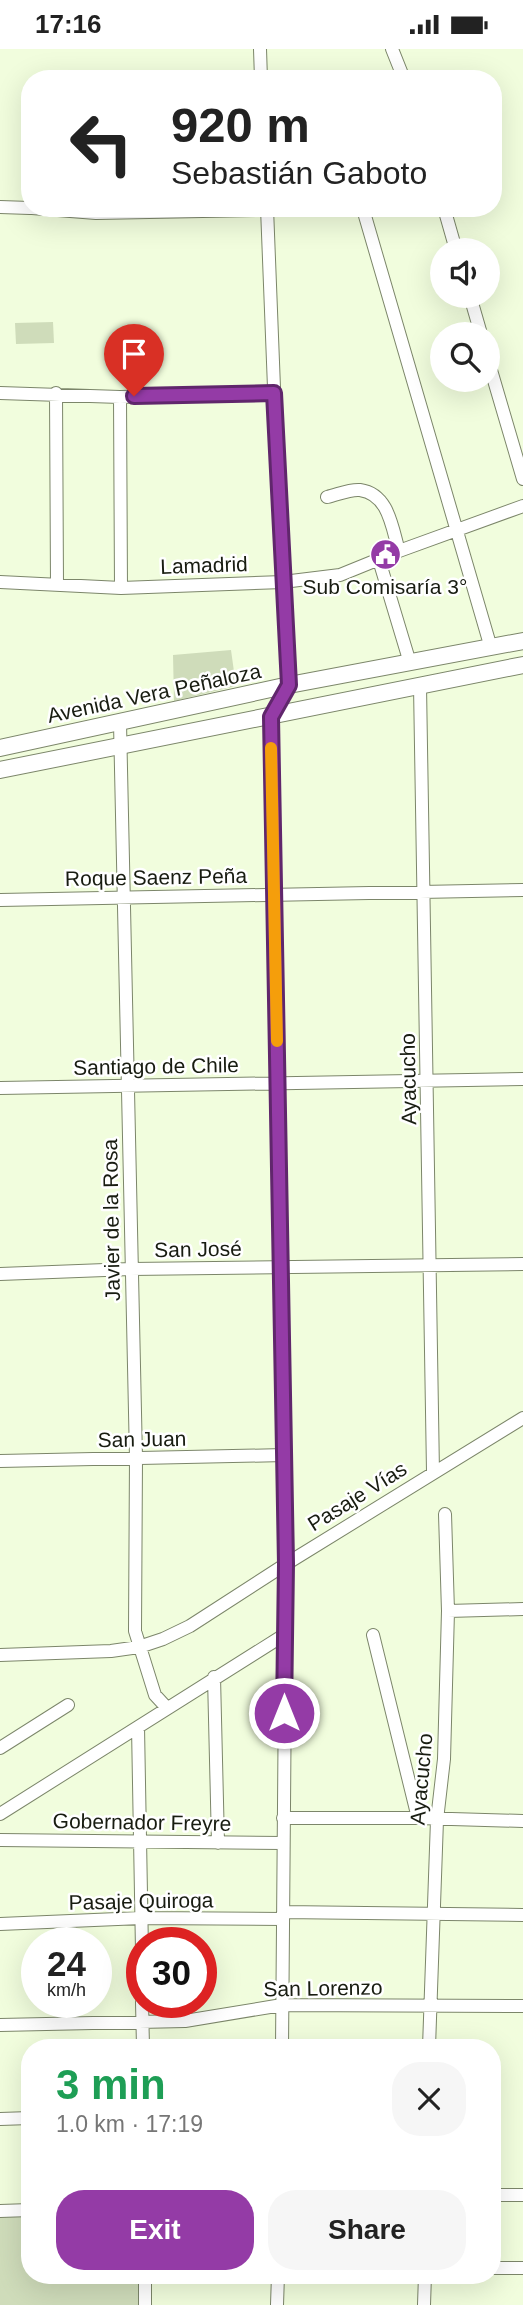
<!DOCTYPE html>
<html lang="en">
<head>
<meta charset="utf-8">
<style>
  :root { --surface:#fff; --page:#f6f6f6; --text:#222; --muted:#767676; --accent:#943ba6 }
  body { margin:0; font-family:Arial,sans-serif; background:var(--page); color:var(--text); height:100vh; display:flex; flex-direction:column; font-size:26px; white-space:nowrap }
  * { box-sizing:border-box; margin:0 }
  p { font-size:23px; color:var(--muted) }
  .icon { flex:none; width:38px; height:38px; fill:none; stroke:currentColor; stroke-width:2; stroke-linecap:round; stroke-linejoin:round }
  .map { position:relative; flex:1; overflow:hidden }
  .sheet { position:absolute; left:21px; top:1990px; width:480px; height:245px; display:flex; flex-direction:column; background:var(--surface); border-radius:28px; box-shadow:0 7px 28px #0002 }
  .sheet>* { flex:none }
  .banner { position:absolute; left:21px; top:21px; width:481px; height:147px; border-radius:28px; box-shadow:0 7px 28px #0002; background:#fff; color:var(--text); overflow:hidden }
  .buttons { position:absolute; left:430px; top:189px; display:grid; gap:14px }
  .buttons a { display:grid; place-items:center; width:70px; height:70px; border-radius:50%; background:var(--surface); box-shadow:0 7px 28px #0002; font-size:35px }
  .speed { position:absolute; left:21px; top:1878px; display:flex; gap:14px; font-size:35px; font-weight:700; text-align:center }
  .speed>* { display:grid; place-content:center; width:91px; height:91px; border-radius:50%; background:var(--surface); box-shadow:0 7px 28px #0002; line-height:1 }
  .speed small { font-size:18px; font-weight:400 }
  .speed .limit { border:10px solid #d22; background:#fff; color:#111 }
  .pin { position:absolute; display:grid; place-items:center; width:60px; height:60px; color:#fff; margin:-72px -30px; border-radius:50% 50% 50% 0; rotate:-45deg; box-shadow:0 0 7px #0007 }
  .pin .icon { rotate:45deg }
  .me { position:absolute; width:77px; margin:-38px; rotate:0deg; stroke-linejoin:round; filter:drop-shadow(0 0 5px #0008) }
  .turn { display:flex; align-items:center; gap:24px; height:147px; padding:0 35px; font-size:32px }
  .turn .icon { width:91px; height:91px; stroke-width:2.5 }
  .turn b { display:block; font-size:49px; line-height:60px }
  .round { display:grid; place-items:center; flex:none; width:74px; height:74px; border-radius:28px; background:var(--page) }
  .summary { display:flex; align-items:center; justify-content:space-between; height:119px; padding:0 35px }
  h1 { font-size:42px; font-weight:600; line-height:52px; color:#1e9e55 }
  .primary-button { display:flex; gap:14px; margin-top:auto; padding:14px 35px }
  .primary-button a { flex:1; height:80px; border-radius:28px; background:var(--accent); color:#fff; font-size:28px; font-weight:600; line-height:80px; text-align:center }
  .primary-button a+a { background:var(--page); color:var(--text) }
  .status { display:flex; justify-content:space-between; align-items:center; height:49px; padding:0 35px; background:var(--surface); direction:ltr }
  .status svg { height:19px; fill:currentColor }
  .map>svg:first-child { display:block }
  .green { fill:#cfdcba }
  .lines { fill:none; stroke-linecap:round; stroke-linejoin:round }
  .minor-casing { stroke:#7c866a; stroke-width:14 }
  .major-casing { stroke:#7c866a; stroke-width:18 }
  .minor { stroke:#fff; stroke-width:12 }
  .major { stroke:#fff; stroke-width:16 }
  .route-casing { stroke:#60266c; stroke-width:18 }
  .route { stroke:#943ba6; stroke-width:12 }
  .slow { stroke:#f59e0b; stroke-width:12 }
  .labels { text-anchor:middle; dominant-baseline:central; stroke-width:5; stroke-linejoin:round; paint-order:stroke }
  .street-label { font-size:21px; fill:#181c11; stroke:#fff }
  .poi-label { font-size:21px; fill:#181c11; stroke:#fff }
</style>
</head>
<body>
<div class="status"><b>17:16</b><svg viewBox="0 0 49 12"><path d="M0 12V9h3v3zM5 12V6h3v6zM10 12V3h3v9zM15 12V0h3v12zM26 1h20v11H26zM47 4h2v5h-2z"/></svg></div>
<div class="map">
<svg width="523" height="2256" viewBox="0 0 523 2256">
  <rect width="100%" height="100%" fill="#f1fddd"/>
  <!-- green -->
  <path class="green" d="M53,273L54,294L16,295L15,274Z
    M231,601L236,637L174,652L173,606Z
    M30,2162V2226H143V2256H0V2163Z"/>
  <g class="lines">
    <defs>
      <path id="minor" d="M260,0L261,30
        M392,0L404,30
        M0,158L30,159
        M32,159L96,164L370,159
        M267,159L276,390L289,636L271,668L286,1515L282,1998
        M444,159L456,201
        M363,160L491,599
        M470,247L481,285
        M488,311L523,430
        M0,344L120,348L274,344
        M56,344L57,535
        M120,348L121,539
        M327,448C337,446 349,440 360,441C389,445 392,479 399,502
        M379,511L410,614
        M0,533L121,539L283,533L340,526L399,502L523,457
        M420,637L433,1423
        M120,674L136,1409L135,1582L155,1646L167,1659
        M0,851L523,841
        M0,1039L523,1030
        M0,1225L131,1220L523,1215
        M0,1412L284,1406
        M448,1562L523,1560
        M373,1586L418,1769
        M0,1606L111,1602L139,1598L163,1590L190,1577L286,1515L523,1369
        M214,1628L218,1794
        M138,1678L142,1901
        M0,1699L68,1656
        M0,1765L284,1586
        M283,1769H418L523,1772
        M0,1791L283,1794
        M283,1863L523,1866
        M0,1875L141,1869L283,1870
        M142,1953L143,1998
        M0,1976L185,1972L282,1956L523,1957
        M429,1998L437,1771L444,1710L448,1562L445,1465
        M0,2070L30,2069
        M492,2146H523
        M0,2162L30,2161
        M492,2219H523
        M145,2226V2256
        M145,2227L179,2226
        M277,2256L278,2226
        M424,2256L425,2226"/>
      <path id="major" d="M0,699L289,636L523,592
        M0,721L523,616"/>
    </defs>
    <!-- minor casing -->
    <use href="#minor" class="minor-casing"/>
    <!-- major casing -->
    <use href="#major" class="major-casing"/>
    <!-- minor -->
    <use href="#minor" class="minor"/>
    <!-- major -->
    <use href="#major" class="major"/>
  </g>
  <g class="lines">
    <defs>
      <path id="route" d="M134,347L274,344L289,636L271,668L286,1515L284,1664"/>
    </defs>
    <!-- route casing -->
    <use href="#route" class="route-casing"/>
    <!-- route -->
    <use href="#route" class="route"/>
    <!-- slow -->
    <path class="slow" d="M271,699L277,992"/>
  </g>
  <!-- icons -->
  <defs>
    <symbol id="civic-disc" viewBox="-11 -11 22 22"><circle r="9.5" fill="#943ba6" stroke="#fff"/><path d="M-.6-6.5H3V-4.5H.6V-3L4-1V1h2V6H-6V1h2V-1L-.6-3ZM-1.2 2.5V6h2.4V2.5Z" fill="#fff"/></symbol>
  </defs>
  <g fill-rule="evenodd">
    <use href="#civic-disc" x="368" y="488" width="35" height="35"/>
  </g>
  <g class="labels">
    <!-- street labels -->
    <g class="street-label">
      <text transform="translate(204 516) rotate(-2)">Lamadrid</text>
      <text transform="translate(154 644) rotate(-12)">Avenida Vera Peñaloza</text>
      <text transform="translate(156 828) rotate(-1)">Roque Saenz Peña</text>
      <text transform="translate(156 1017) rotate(-1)">Santiago de Chile</text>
      <text transform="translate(408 1030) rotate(-91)">Ayacucho</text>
      <text transform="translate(111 1171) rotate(-91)">Javier de la Rosa</text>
      <text transform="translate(198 1200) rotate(-1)">San José</text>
      <text transform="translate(142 1390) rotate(-1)">San Juan</text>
      <text transform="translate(357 1447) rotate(-32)">Pasaje Vías</text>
      <text transform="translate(421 1730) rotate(-85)">Ayacucho</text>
      <text transform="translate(142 1773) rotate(1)">Gobernador Freyre</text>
      <text transform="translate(141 1852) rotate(-1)">Pasaje Quiroga</text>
      <text transform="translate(323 1939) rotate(-1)">San Lorenzo</text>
    </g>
    <!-- poi labels -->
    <g class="poi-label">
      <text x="385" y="537">Sub Comisaría 3°</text>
    </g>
  </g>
</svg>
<div class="buttons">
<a><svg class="icon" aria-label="sound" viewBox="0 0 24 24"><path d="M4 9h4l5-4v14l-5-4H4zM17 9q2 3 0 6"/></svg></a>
<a><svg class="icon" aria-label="search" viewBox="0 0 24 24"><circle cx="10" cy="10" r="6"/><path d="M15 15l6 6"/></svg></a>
</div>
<div class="speed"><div>24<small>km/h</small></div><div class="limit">30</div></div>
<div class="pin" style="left:134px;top:347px;background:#d93025"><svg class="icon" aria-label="arrive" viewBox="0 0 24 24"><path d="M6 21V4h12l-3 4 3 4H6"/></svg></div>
<svg class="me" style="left:284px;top:1664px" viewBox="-20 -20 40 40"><circle r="17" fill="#943ba6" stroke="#fff" stroke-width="3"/><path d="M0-11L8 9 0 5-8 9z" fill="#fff"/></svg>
<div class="banner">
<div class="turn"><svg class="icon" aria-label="left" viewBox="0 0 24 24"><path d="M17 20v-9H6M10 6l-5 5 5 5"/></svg><div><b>920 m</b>Sebastián Gaboto</div></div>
</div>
<section class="sheet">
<div class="summary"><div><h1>3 min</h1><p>1.0 km · 17:19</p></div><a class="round"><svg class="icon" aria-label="close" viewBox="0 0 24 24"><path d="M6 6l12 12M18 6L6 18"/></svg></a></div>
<div class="primary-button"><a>Exit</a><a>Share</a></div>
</section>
</div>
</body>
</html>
